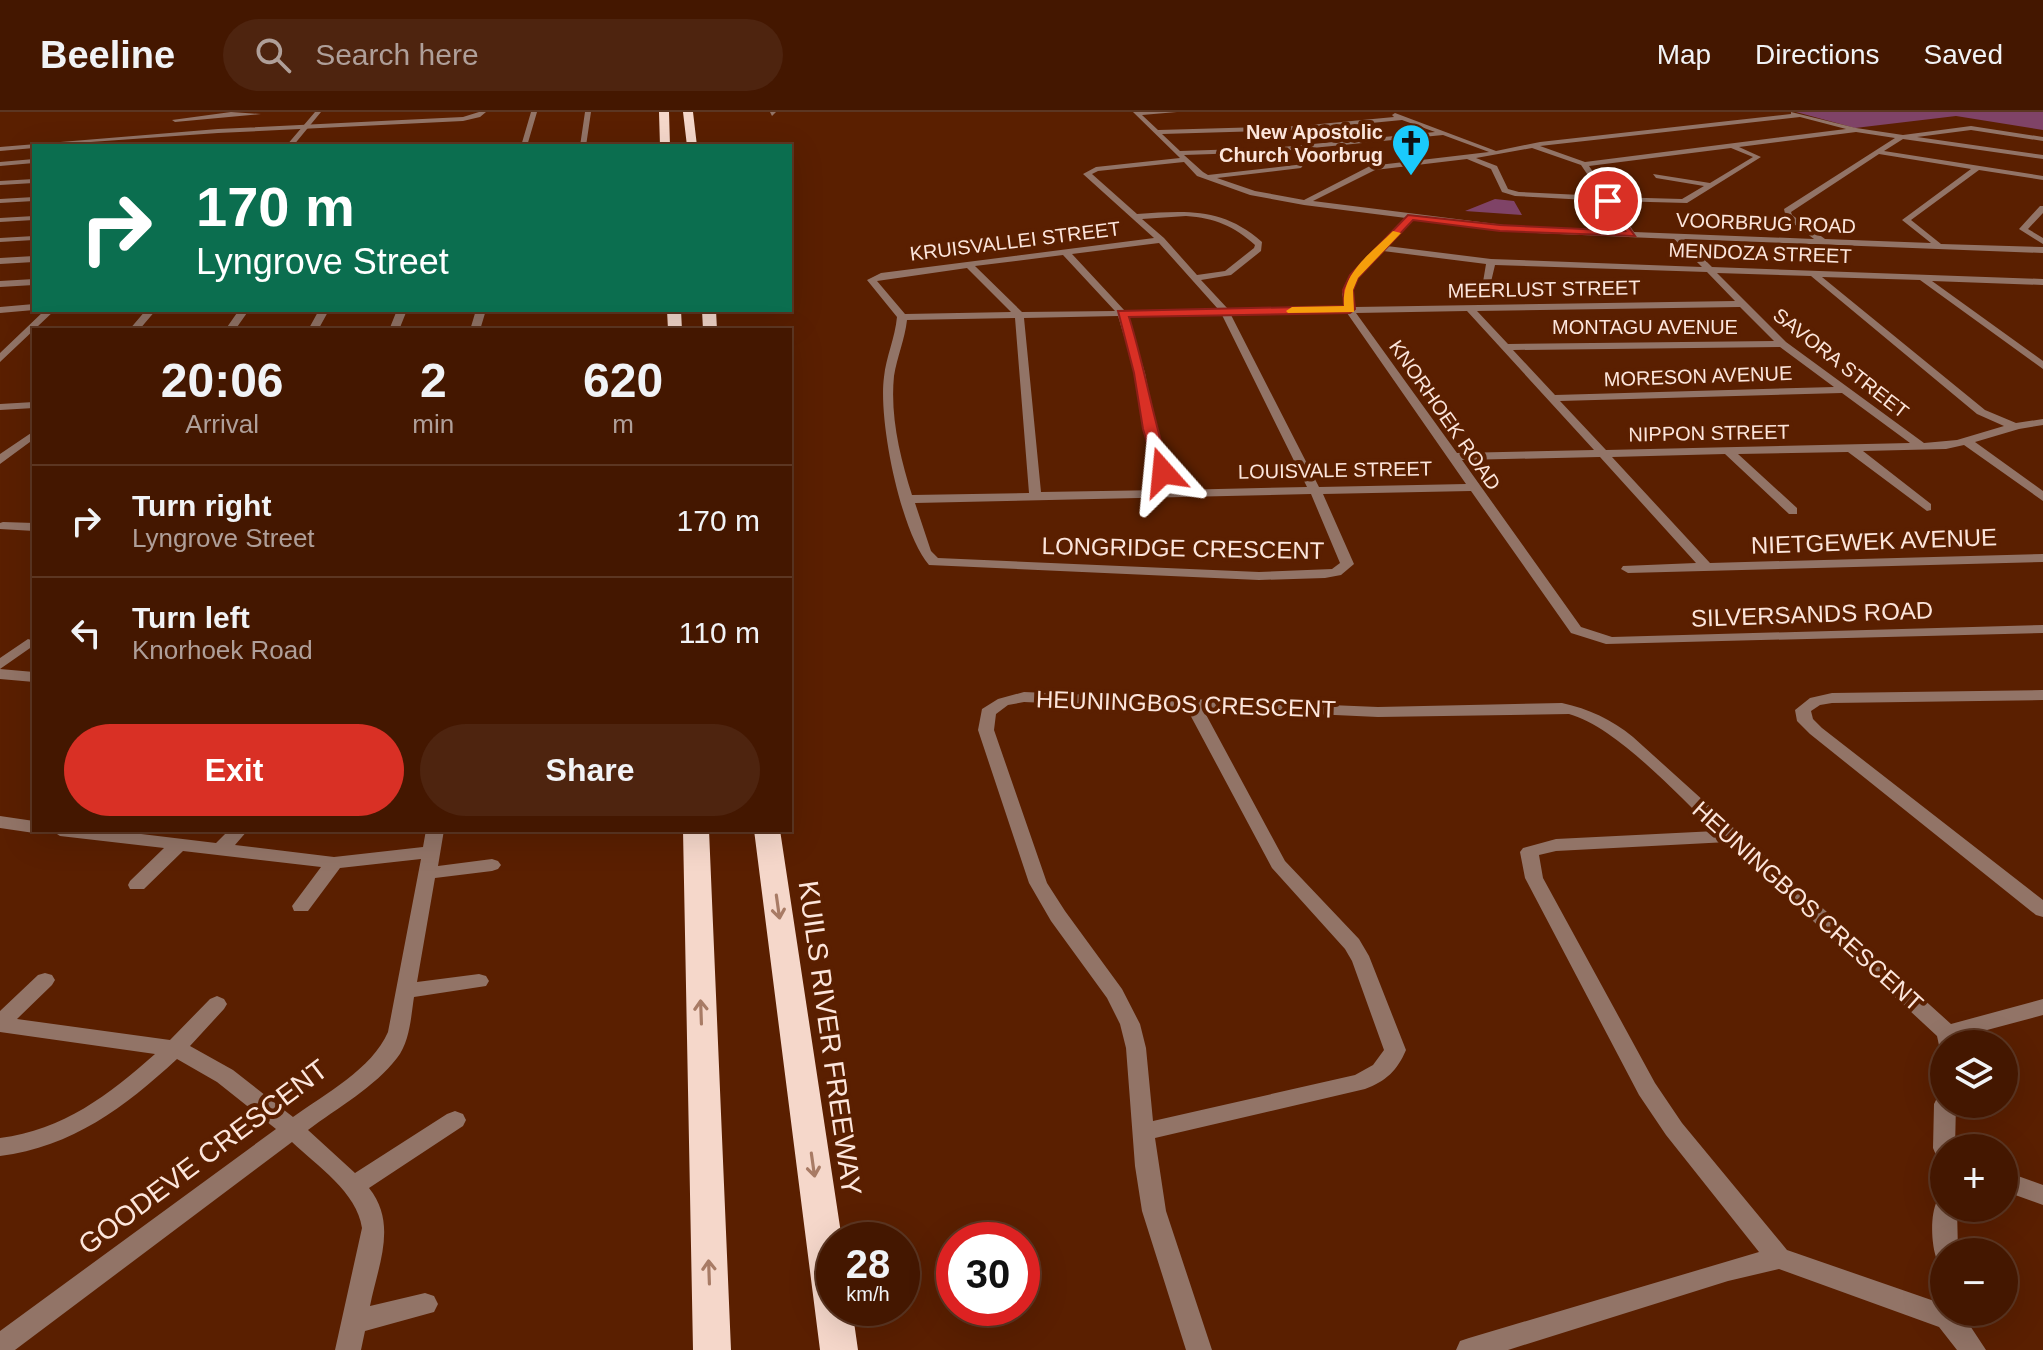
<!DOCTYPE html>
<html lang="en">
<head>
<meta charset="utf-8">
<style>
  :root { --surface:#441700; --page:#4e240f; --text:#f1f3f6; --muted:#af9f99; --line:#5c3622; --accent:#d93025 }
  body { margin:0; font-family:Arial,sans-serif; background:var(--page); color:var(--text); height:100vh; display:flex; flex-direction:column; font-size:30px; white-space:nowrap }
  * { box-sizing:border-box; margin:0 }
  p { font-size:26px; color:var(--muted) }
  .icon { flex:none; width:44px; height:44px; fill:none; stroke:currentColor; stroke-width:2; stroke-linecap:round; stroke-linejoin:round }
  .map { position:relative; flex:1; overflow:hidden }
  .sheet { position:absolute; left:32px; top:216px; width:760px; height:504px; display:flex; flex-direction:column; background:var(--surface); border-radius:0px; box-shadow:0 8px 32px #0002,0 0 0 2px var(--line) }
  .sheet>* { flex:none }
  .top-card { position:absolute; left:32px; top:32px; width:760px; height:168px; border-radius:0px; box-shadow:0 8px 32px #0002,0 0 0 2px var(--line); background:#0b6e4f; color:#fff; overflow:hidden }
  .tools { position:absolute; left:1930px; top:918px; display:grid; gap:16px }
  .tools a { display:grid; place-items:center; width:88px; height:88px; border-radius:50%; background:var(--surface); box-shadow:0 8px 32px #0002,0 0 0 2px var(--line); font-size:40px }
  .speed { position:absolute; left:816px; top:1110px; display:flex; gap:16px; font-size:40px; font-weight:700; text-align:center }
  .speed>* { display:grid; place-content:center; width:104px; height:104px; border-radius:50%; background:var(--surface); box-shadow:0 8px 32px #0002,0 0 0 2px var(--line); line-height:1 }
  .speed small { font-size:20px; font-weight:400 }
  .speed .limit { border:12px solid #d22; background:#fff; color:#111 }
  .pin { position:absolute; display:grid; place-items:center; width:68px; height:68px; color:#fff; margin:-34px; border:4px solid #fff; border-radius:50%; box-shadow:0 2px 8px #0007 }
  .me { position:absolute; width:88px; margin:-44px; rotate:342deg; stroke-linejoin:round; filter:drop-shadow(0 0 6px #0008) }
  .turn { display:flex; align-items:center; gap:28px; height:168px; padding:0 32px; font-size:36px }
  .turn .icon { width:104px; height:104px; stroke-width:2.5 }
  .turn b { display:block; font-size:56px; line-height:68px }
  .eta { display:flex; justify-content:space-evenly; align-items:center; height:136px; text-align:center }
  .eta b { font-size:48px; font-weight:600; line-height:56px }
  .action { display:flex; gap:16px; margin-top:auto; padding:16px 32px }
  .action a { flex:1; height:92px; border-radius:48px; background:var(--accent); color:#fff; font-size:32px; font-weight:600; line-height:92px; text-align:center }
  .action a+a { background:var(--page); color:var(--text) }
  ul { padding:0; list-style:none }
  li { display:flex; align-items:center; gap:24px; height:112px; padding:0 32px; border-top:2px solid var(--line) }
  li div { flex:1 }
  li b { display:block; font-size:30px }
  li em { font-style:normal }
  header { display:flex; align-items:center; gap:48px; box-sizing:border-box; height:112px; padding:0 40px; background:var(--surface); border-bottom:2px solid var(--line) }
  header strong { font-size:38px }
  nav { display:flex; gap:44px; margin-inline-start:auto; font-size:28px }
  .search { width:560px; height:72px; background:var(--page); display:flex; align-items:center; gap:20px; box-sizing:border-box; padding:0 28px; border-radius:44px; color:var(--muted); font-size:30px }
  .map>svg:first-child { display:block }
  .green { fill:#7f4367 }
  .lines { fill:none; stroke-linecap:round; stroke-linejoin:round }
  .minor { fill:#927467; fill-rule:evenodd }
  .tertiary { fill:#927467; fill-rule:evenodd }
  .motorway { fill:#f5d7ca; fill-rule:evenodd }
  .oneway { stroke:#a87b65 }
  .route { fill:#d93025; stroke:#8d1f18; stroke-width:2 }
  .slow { fill:#f59e0b }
  .labels { text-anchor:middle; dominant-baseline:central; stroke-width:8; stroke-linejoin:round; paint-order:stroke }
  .far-poi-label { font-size:20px; font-weight:bold; fill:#fce5db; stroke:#5a1f00; text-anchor:end }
  .far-street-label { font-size:20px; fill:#fce5db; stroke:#5a1f00 }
  .street-label { font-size:24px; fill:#fce5db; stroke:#5a1f00 }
  .near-street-label { font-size:28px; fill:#fce5db; stroke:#5a1f00 }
</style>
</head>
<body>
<header>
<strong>Beeline</strong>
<div class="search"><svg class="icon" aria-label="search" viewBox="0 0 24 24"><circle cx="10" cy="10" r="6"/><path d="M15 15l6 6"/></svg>Search here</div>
<nav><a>Map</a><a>Directions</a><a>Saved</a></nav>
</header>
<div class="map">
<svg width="2043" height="1238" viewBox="0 0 2043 1238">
  <rect width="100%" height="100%" fill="#5a1f00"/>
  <!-- green -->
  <path class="green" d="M1796,0H2043V18L1956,4L1855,16Z
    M1495,87L1514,89L1522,103L1465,99Z"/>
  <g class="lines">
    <!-- minor -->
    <path class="minor" d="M231,0L261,2L175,10L172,8Z
      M479,0H486L480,5L463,9L218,21L34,34V36L0,39V35L218,17L463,5Z
      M531,0H537L527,34H521Z
      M585,0H591L586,34H580Z
      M770,0H776L772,4Z
      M1133,0H1177L1142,3L1158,18L1299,14L1394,5L1392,3L1395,1L1496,39L1540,30L1791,2V0L1856,16L1903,23L1971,14L2043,25V29L1971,18L1917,25L2043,43V47L1903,27L1884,39L2043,64V68L1979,58L1911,108L1941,132L2043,135V141L1684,127L1712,155L2043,167V173L1932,169L2043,249V257L1920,168L1822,165L1985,298L2016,311L2043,307V313L2019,317L1975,330L2043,379V389L1964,333L1946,337L1863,339L1931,392V398L1927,399L1848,340L1738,342L1797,396V402H1789L1725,342L1612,345L1710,451L2043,442V450L1628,461L1621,457L1623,454L1696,451L1600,345L1462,348L1581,515L1612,525L2043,513V521L1606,532L1571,521L1471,379L1323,382L1354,452L1341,463L1325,466L1259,468L929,453C901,421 878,309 884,265C886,245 895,226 897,205L867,168L881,161L1154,126L1083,62L1096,55L1180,46ZM1800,5L1846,17L1585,50L1540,34ZM1402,8L1435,20L1272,36L1180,39L1162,22L1299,18ZM1856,20L1895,26L1784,97L1786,106L1814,127L1634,120L1613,89L1687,91L1761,45L1739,35ZM1443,23L1489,40L1370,54L1304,88L1255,79L1217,66L1301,56L1304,52L1208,63L1203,60L1184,43L1272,40ZM1532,36L1581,53L1602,84L1519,80L1508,77L1497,54L1476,46ZM1731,36L1753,45L1710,71L1653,62L1656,66L1704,74L1682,87L1610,85L1589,54ZM1879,42L1971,57L1902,108L1931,131L1825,127L1792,103L1791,100ZM1467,47L1491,57L1502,80L1515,84L1605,89L1626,120L1536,117L1313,89L1375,58ZM1184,50L1197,64L1250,83L1304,93L1406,106L1349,165L1342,182L1346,195L1228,197L1201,168L1231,163L1261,139L1262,130C1222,95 1187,99 1137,102L1092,62L1098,59ZM1186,104C1215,106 1234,114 1255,133L1254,136L1225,159L1197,163L1164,126L1142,107ZM1414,107L1536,121L1674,127L1702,155L1491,147L1387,134ZM1159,131L1218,197L1125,199L1072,142ZM1383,139L1486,152L1483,170L1487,173L1491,170L1495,153L1707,160L1735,189L1355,195C1348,168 1366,157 1383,139ZM1063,143L1115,199L1022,200L975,154ZM967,156L1011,200L905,202L877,169ZM1717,161L1811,164L1977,302L2004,314L1957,328L1924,331L1786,230ZM1740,195L1774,229L1508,232L1477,199ZM1467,199L1594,338L1457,341L1356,201ZM1347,201L1466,372L1319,375L1231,203ZM1222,203L1307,375L1175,378L1156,317L1145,261L1128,204ZM1118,204L1135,261L1144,317L1163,378L1041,380L1024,206ZM1015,206L1029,381L912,383C900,345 890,304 894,264C897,245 905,227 907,208ZM1780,235L1834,275L1555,283L1513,238ZM1842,281L1910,331L1606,338L1560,289ZM1311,382L1340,451L1332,457L1259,460L938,446L931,439L915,391Z
      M34,47V51L0,54V50Z
      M34,67V71L0,73V69Z
      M34,85V89L0,91V87Z
      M2040,94H2043V101L2028,117L2043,126V132L2019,117Z
      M34,104V108L0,110V106Z
      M34,124V128L0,130V126Z
      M34,144V150L0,152V146Z
      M34,167V173L0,175V169Z
      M34,192V198L0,201V195Z
      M45,198H55L0,250V241Z
      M239,198H249L235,218H225Z
      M319,198H329L318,218H308Z
      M397,198H407L399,218H389Z
      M476,198H486L480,218H470Z
      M34,290V296L0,298V292Z
      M3,410L34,411V419L0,417V411Z
      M28,527L34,529L33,534L0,557L34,560V570L0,567V546Z
      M2043,578V588L1832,591L1820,593L1811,599L1813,607L1822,616L2043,788V805L2036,803L1810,622L1797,609L1795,598L1810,586L1832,581Z
      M1024,580L1378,595L1562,591C1589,597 1611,607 1633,625L1951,912L2043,887V903L1957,926V932H1944V939L1940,938L1937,924L1728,730L1556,739L1539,743L1543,766L1655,971L1682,1011L1787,1138L1940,1191L1944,1190V1200H1961L1986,1238H1957L1939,1215L1779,1157L1728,1169L1508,1238H1456L1460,1229L1469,1226L1759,1140L1666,1023L1639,983L1525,766L1520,740L1523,736L1556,727L1716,719C1677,683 1618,616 1569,602L1378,605L1203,597L1285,749L1359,827L1369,844L1406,938C1397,959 1386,969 1365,977L1155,1026L1166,1099L1212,1238H1186L1142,1099L1135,1054L1126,936L1120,912L1107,886L1051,809L1029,771L978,618L982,597L998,587ZM1024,590L1187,597L1272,756L1345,837L1352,849L1384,938L1373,953L1355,963L1153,1009L1146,936L1140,912L1122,877L1065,799L1047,771L994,618L996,602L1008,593Z
      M0,704L34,709V718H41L34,721L0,716Z
      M51,718H108L216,731L229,718H248L235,733L334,745L423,735L426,718H444L438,754L492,747L498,749L501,753L498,757L492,759L435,766L417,870L479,862L486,864L489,869L486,874L414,885C411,904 410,930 397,946C375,975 337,996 308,1018L355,1061L447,1002L455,999L463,1002L466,1008L463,1014L369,1076C398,1112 378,1153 370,1194L425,1181L434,1184L438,1192L434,1200L365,1219L361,1238H335L362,1116C357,1080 317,1054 292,1030L15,1238H0V1219L276,1017L217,970L177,947C125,995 72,1035 0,1044V1026C63,1018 109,983 155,942L0,920V899L38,863L45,861L52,863L55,868L52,873L17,907L170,928L210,887L217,884L224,887L227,892L224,897L190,934L233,958L293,1005C325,982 372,957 388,920L421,747L340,756L308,799H294L292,794L321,755L183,739L144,777H130L128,773L130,769L164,736L60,724Z
      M1944,984V992H1956L1955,1036H1944V1045L1936,1043L1933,1036L1934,992L1937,986Z
      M2004,1059L2043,1073V1093L2004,1079Z
      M1944,1086V1096H1957L1958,1140H1944V1150L1937,1148C1931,1133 1930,1103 1937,1089Z"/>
    <!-- tertiary -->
    <path class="tertiary" d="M315,0H321L293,34H286Z
      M146,198H156L139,218H129Z
      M34,319V327L0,352V342Z"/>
    <!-- motorway -->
    <path class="motorway" d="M659,0H669L670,34H660Z
      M683,0H693L697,34H687Z
      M667,198H681L682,218H668Z
      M702,198H716L717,218H703Z
      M683,718H709L731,1238H693Z
      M754,718H780L842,1128H834V1196H852L858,1238H820Z"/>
  </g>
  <!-- one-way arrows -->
  <defs><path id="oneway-shaft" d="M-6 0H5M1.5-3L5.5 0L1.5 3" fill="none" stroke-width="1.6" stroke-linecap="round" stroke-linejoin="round" transform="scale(2)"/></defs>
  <g class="oneway">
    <use href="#oneway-shaft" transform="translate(778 795) rotate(82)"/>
    <use href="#oneway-shaft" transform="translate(701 900) rotate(-92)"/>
    <use href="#oneway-shaft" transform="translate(813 1053) rotate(82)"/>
    <use href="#oneway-shaft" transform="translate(709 1160) rotate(-92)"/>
  </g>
  <!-- route -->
  <path class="route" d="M1608,86L1635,124L1500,119L1413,108L1358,166L1353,178L1355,197L1350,201L1129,205C1145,256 1153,308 1170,360L1163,364L1156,360L1143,317L1134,261L1118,199L1344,194L1343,178L1350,163L1408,103L1500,113L1625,119L1604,89Z"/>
  <!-- slow -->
  <path class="slow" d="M1393,119L1401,121L1358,166L1353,178L1354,200L1288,201L1286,199L1292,195L1344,194C1341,161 1371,141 1393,119Z"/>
  <!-- icons -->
  <defs>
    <symbol id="church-pin" viewBox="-11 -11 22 30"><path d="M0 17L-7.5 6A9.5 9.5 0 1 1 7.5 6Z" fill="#1acafc" stroke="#5a1f00"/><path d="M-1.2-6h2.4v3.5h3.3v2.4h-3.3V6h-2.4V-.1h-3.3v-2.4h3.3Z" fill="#111"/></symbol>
  </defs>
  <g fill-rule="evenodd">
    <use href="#church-pin" x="1389" y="9" width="44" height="60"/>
  </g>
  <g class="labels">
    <!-- far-poi labels -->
    <g class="far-poi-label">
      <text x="1383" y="20">New Apostolic<tspan x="1383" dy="23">Church Voorbrug</tspan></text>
    </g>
    <!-- far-street labels -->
    <g class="far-street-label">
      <text transform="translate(1766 111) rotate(2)">VOORBRUG ROAD</text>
      <text transform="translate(1015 129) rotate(-7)">KRUISVALLEI STREET</text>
      <text transform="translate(1760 141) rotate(2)">MENDOZA STREET</text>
      <text transform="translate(1544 177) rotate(-1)">MEERLUST STREET</text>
      <text x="1645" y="215">MONTAGU AVENUE</text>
      <text transform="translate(1841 251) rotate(38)">SAVORA STREET</text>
      <text transform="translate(1698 264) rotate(-2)">MORESON AVENUE</text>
      <text transform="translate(1445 303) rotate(55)">KNORHOEK ROAD</text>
      <text transform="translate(1709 321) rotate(-1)">NIPPON STREET</text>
      <text transform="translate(1335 358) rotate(-1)">LOUISVALE STREET</text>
    </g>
    <!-- street labels -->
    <g class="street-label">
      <text transform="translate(1874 429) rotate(-2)">NIETGEWEK AVENUE</text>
      <text transform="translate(1183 436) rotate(1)">LONGRIDGE CRESCENT</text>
      <text transform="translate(1812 502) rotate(-2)">SILVERSANDS ROAD</text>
      <text transform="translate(1186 592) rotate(2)">HEUNINGBOS CRESCENT</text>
      <text transform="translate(1808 794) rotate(42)">HEUNINGBOS CRESCENT</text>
    </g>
    <!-- near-street labels -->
    <g class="near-street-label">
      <text transform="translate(830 926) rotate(82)">KUILS RIVER FREEWAY</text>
      <text transform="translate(203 1045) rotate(-37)">GOODEVE CRESCENT</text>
    </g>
  </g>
</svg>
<div class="tools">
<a><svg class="icon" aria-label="layers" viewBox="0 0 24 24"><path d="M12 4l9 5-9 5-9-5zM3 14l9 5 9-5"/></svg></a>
<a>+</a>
<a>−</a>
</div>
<div class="speed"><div>28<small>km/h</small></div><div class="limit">30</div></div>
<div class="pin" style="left:1608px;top:89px;background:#d93025"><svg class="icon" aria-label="arrive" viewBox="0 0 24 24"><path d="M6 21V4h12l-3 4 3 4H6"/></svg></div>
<svg class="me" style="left:1163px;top:360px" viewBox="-20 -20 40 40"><path d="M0-17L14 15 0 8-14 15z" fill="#d93025" stroke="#fff" stroke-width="4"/></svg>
<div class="top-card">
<div class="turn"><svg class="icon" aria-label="right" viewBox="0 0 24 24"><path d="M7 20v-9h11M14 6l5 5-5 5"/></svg><div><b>170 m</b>Lyngrove Street</div></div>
</div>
<section class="sheet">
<div class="eta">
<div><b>20:06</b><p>Arrival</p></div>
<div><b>2</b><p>min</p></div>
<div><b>620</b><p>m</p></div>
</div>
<ul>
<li><svg class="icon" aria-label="right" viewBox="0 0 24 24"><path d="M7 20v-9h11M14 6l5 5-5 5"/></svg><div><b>Turn right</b><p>Lyngrove Street</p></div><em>170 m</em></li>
<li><svg class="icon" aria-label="left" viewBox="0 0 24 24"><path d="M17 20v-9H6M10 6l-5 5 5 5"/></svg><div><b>Turn left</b><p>Knorhoek Road</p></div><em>110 m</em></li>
</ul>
<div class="action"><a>Exit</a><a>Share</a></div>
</section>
</div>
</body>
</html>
